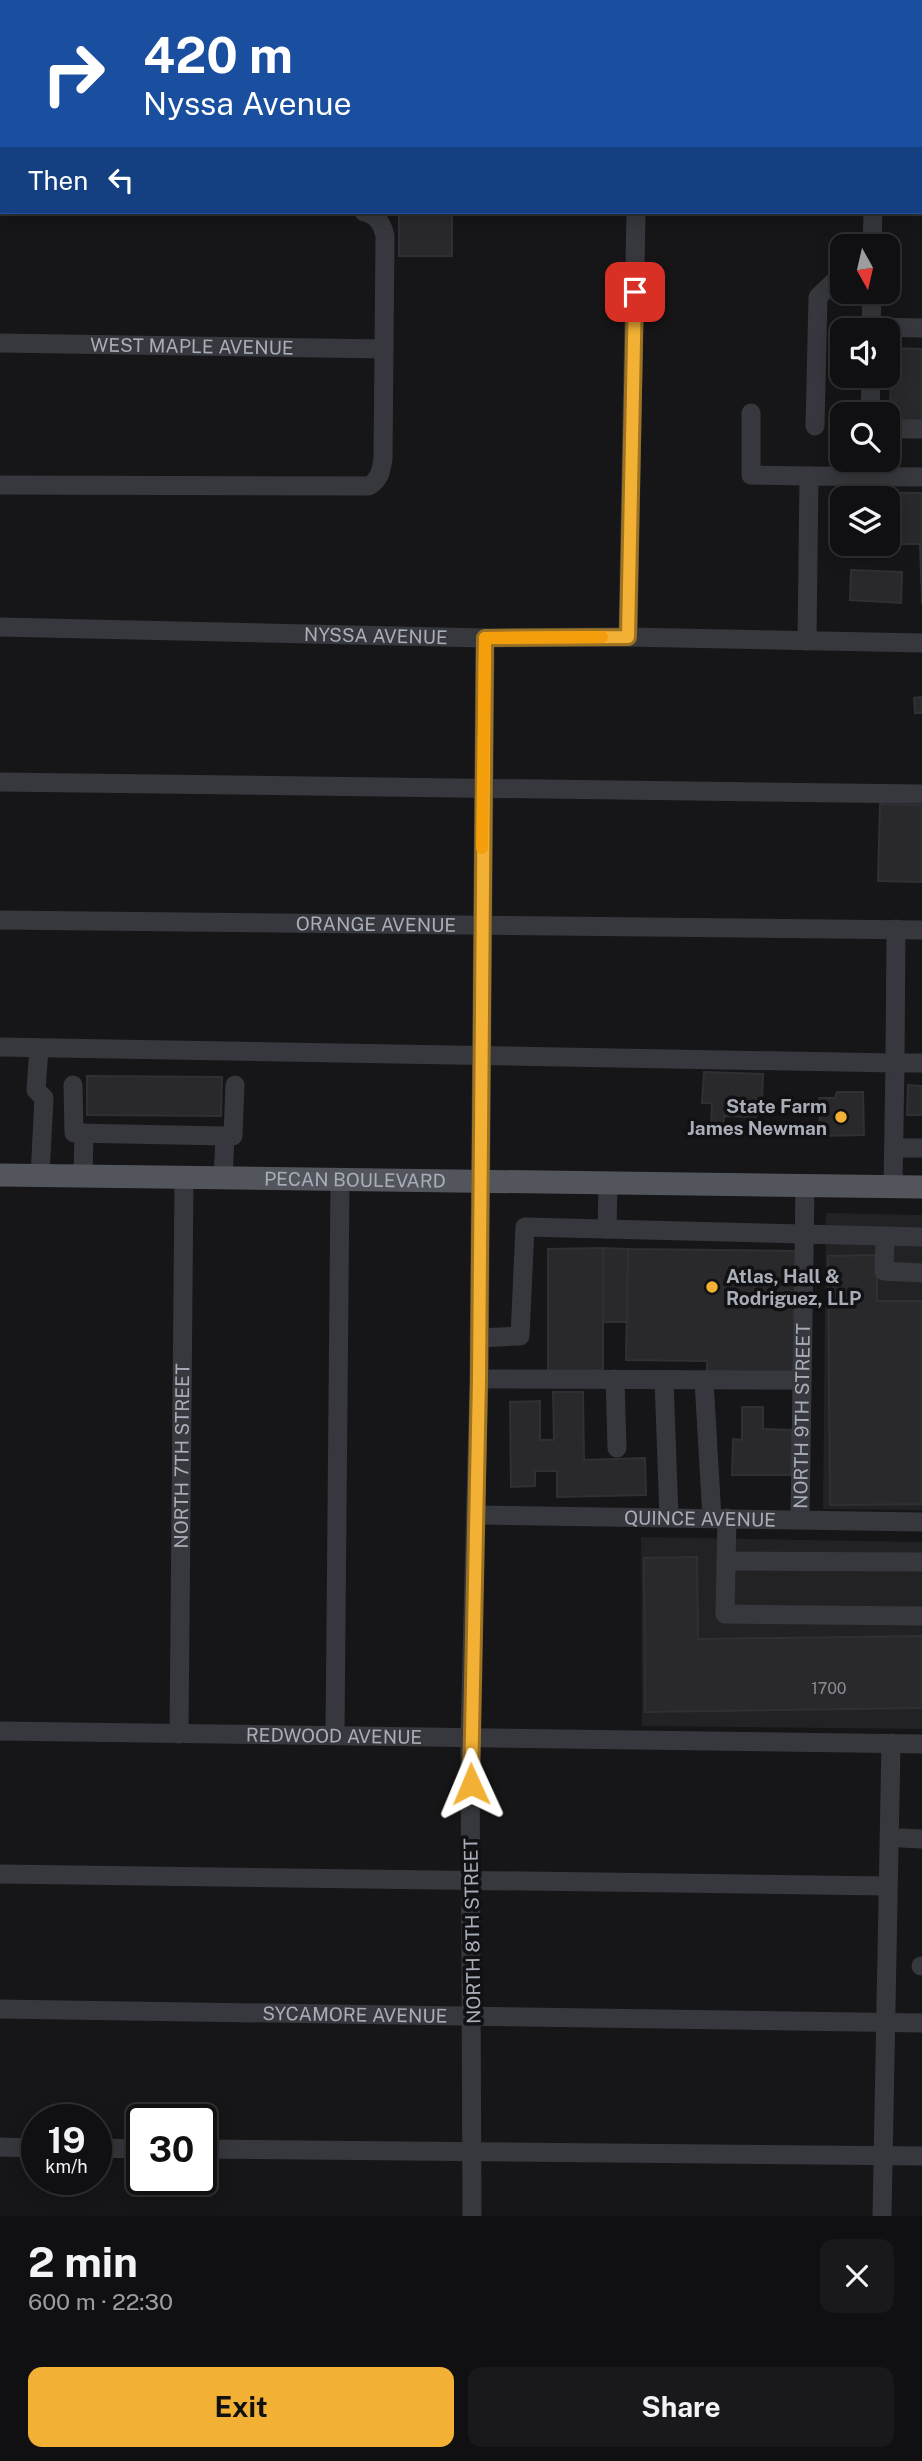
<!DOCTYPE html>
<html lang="en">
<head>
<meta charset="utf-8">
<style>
  :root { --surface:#101012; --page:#19191b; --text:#f1f3f6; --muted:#9c9d9f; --line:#303032; --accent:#f2b134 }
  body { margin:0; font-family:"Public Sans",sans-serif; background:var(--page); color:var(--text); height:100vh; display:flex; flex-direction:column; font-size:26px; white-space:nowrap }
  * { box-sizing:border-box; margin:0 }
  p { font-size:23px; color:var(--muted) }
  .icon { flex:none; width:38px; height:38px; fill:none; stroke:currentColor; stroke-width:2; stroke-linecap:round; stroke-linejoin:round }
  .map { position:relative; height:2216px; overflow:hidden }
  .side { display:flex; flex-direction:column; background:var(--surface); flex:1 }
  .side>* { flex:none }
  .top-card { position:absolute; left:0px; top:0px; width:922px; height:214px; box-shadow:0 4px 18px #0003,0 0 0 2px var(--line); background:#1a4fa0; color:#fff; overflow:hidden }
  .needle { width:46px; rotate:172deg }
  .tools { position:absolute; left:830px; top:234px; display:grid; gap:14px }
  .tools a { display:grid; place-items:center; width:70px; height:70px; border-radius:14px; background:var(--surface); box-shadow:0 4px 18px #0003,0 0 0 2px var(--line); font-size:35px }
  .speed { position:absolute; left:21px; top:2104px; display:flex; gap:14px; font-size:35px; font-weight:700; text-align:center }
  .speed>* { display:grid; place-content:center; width:91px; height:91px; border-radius:50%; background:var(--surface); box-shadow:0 4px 18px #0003,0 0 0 2px var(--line); line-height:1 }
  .speed small { font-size:18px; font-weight:400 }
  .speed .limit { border:4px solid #111; border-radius:10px; background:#fff; color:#111 }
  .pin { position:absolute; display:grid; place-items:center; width:60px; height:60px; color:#fff; margin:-30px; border-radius:14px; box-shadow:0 4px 10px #0006 }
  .me { position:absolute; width:77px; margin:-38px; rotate:359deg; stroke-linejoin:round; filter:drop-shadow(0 0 5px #0008) }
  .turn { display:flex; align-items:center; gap:24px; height:147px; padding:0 28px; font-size:32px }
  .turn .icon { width:91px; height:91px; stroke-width:2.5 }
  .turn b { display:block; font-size:49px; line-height:60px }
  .then { display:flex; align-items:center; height:66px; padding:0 28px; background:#0003; gap:14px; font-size:26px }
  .round { display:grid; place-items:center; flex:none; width:74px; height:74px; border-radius:14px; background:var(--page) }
  .summary { display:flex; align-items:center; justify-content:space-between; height:119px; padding:0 28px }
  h1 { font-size:42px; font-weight:700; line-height:52px }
  .cta { display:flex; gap:14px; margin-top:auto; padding:14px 28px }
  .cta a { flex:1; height:80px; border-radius:14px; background:var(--accent); color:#111; font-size:28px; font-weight:700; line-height:80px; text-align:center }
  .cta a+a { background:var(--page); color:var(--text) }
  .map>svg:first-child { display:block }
  .built { fill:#222225 }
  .building { fill:#29292c; stroke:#303034; stroke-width:2 }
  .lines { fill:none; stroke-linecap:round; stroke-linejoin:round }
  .minor { stroke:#37383d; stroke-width:19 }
  .major { stroke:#53555c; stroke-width:23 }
  .route-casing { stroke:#9d7322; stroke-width:18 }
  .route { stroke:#f2b134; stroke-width:12 }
  .slow { stroke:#f59e0b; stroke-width:12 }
  .poi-dot { fill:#f2b134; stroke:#111113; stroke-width:2.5 }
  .labels { text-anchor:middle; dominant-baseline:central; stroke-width:7; stroke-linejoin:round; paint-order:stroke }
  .number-label { font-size:16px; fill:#888b94 }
  .street-label { font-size:19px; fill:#a8adb8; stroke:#111113 }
  .poi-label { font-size:19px; font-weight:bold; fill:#a8adb8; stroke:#111113; text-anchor:end }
</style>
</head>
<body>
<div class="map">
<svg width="922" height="2216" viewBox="0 0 922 2216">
  <rect width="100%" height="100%" fill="#161618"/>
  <!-- built -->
  <path class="built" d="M826,1213L922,1215V1510L823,1509Z
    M641,1537L922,1542V1729L642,1726Z"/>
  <!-- building -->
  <path class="building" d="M890,0H922V2H890Z
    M399,212H452V256H399Z
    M891,348L922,349V426H890Z
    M838,492L922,493V604L920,544H887V499H842V544H838Z
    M851,570L902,572L901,603L850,600Z
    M922,697V713H915L914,698Z
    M880,804L922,805V882L878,881Z
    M704,1072L763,1074L762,1099L757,1098L756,1117L724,1116L723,1128H711L712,1103H702Z
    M87,1076L222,1077L221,1116L87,1115Z
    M908,1085L922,1086V1115H907Z
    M837,1092H863L864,1135L820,1136L819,1098H835Z
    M603,1248L628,1249L627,1322H603Z
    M603,1248V1370L548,1371V1249Z
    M628,1249L797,1251L796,1375L707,1374V1361L626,1360Z
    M877,1255V1301H922V1504L830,1505L828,1256Z
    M553,1392H583L584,1460L645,1458L646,1495L557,1497V1471H535V1486L511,1487L510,1402L540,1401V1440H554Z
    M742,1407H763V1429L792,1430L791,1475H732L733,1439L742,1440Z
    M697,1557L698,1639L922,1636V1708L645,1712L644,1558Z"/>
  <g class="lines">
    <!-- minor -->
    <g class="minor">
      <path d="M274,2V0"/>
      <path d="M506,2V0"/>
      <path d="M0,66H2"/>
      <path d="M920,78H922"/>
      <path d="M0,204H2"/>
      <path d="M872,247L873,212"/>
      <path d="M872,292L871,327L922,328"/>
      <path id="s1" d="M0,343L384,349"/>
      <path d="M751,413V475L809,476"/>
      <path d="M870,415L871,376"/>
      <path d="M815,426L818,297L842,274"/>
      <path d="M887,429H922"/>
      <path d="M0,485L369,486C380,479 381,471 383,459L385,236C382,223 377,215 364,212"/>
      <path id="s2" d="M0,627L485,638L628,637L922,643"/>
      <path d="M628,637L636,212"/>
      <path d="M807,641L809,476L922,477"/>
      <path d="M0,782L922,794"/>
      <path id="s3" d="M0,920L922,930"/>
      <path d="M896,929L895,1063H922"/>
      <path d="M0,1047L895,1063L893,1187"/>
      <path d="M39,1048L36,1090L44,1098L40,1176"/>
      <path d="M73,1085L74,1133L225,1136H233L235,1085"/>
      <path d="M894,1148H922"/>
      <path d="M83,1176L84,1133"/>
      <path d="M223,1179L225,1136"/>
      <path d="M607,1229L608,1184"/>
      <path d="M885,1236L884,1271L922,1273"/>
      <path d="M479,1338L520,1336L525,1227L922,1237"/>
      <path d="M479,1379L802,1380"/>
      <path d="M615,1379L617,1448"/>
      <path d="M664,1380L669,1517"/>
      <path d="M704,1380L712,1518"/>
      <path id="s4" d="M478,1515L922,1522"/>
      <path d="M727,1518L725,1614L922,1616"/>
      <path id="s5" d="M800,1519L805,1186"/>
      <path d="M726,1561L922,1562"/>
      <path id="s6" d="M0,1731L922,1744"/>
      <path id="s7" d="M179,1734L184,1179"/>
      <path d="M335,1735L340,1180"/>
      <path d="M901,1838L922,1839"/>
      <path d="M0,1874L887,1886"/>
      <path d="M921,1966H922"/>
      <path id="s8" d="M0,2009L922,2023"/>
      <path d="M0,2147L37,2148"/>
      <path d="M96,2148L142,2149"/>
      <path d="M201,2149L922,2156"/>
      <path d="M472,2216L470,1736L479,1379L485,638"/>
      <path d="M882,2216L891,1743"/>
    </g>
    <!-- major -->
    <path class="major" id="s9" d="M0,1175L922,1187"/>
  </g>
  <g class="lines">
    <defs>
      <path id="route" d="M471,1784L479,1379L485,638L628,637L635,292"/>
    </defs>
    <!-- route casing -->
    <use href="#route" class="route-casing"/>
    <!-- route -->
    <use href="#route" class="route"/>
    <!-- slow -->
    <path class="slow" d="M482,848L485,638L602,637"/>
  </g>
  <!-- markers -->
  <g class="poi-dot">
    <circle cx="841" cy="1117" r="7"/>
    <circle cx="712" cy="1287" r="7"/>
  </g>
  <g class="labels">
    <!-- number labels -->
    <g class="number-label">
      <text x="829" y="1688">1700</text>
    </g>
    <!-- street labels -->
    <g class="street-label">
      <text stroke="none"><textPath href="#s1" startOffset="192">WEST MAPLE AVENUE</textPath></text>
      <text stroke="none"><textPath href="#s2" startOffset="376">NYSSA AVENUE</textPath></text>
      <text stroke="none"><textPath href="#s3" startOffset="376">ORANGE AVENUE</textPath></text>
      <text stroke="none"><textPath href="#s9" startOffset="355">PECAN BOULEVARD</textPath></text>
      <text stroke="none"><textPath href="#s5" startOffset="103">NORTH 9TH STREET</textPath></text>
      <text stroke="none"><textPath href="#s7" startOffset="278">NORTH 7TH STREET</textPath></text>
      <text stroke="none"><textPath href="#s4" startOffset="222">QUINCE AVENUE</textPath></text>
      <text stroke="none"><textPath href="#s6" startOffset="334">REDWOOD AVENUE</textPath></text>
      <text transform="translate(472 1931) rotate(-91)">NORTH 8TH STREET</text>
      <text stroke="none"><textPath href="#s8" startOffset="355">SYCAMORE AVENUE</textPath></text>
    </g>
    <!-- poi labels -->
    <g class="poi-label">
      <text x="827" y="1106">State Farm<tspan x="827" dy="22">James Newman</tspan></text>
      <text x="726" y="1276" text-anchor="start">Atlas, Hall &amp;<tspan x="726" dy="22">Rodriguez, LLP</tspan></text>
    </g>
  </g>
</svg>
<div class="tools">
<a><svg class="needle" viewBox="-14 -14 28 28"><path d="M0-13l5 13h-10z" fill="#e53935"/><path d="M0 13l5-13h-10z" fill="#9c9d9f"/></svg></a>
<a><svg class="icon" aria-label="sound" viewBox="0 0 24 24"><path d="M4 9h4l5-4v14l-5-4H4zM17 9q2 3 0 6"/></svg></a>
<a><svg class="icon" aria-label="search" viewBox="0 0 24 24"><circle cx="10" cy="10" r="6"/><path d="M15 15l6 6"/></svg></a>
<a><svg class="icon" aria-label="layers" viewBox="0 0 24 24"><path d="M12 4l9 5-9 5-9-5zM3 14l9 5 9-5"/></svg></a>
</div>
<div class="speed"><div>19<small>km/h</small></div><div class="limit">30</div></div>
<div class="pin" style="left:635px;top:292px;background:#d93025"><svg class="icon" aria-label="arrive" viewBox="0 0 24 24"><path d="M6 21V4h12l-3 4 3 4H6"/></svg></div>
<svg class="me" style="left:471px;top:1784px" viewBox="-20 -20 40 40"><path d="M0-17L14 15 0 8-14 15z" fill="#f2b134" stroke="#fff" stroke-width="4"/></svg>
<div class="top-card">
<div class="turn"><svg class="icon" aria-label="right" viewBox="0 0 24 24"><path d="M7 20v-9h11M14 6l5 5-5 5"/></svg><div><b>420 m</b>Nyssa Avenue</div></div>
<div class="then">Then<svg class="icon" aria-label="left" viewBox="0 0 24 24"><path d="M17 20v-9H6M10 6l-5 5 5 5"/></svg></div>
</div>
</div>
<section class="side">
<div class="summary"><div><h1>2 min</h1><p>600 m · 22:30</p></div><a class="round"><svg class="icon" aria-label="close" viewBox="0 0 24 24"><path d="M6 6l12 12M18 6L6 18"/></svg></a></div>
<div class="cta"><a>Exit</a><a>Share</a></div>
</section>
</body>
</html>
